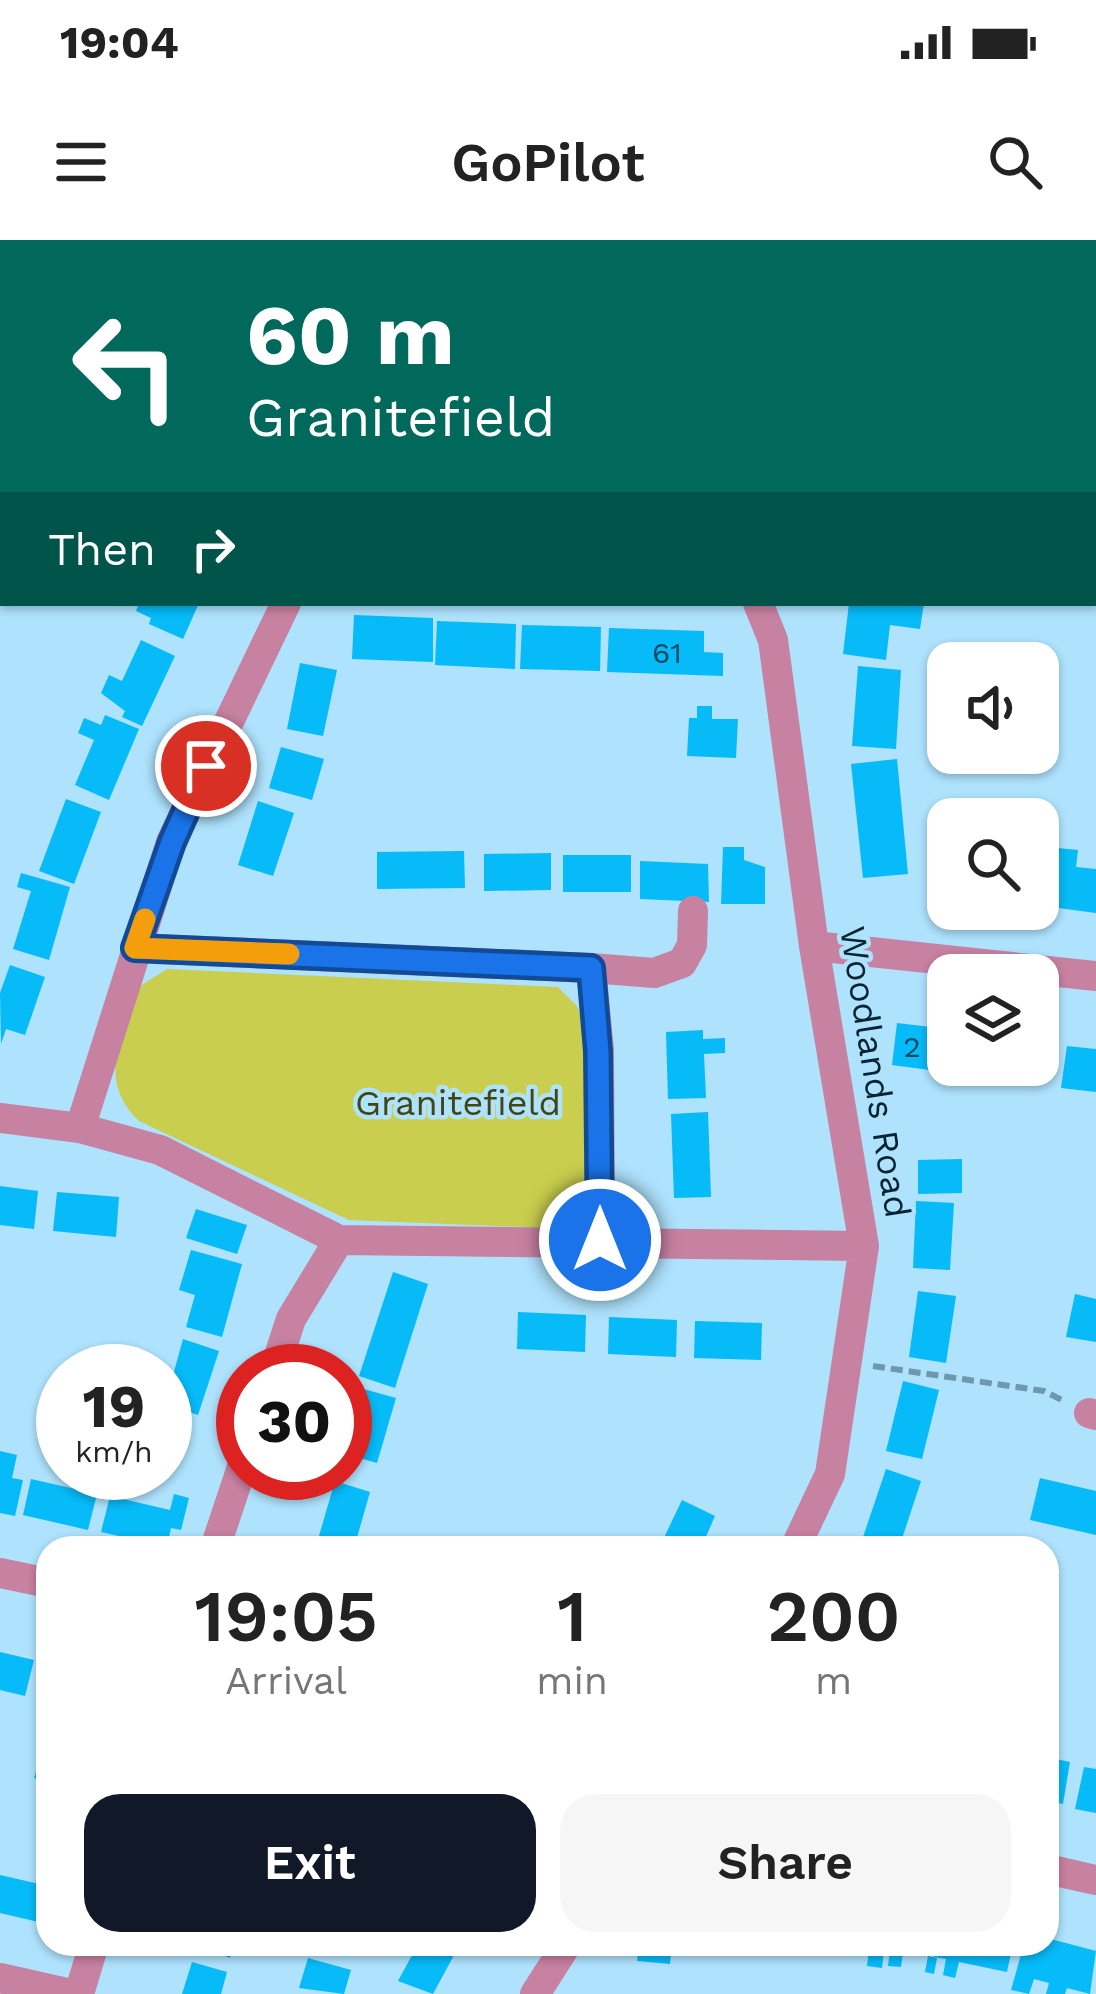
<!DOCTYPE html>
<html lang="en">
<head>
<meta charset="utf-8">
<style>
  :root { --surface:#fff; --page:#f6f6f6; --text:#222; --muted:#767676; --accent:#111827 }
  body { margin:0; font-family:"Work Sans",sans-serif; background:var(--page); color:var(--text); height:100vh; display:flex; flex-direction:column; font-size:45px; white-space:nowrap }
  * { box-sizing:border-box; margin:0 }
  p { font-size:39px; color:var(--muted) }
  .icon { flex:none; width:66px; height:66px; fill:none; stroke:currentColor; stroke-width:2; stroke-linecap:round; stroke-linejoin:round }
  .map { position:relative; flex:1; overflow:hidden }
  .sheet { position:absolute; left:36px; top:1296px; width:1023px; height:420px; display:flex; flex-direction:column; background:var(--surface); border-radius:36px; box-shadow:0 3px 9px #0004 }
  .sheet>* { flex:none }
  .guide { position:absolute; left:0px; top:0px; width:1098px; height:366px; box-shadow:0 3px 9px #0004; background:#00695c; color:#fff; overflow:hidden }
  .controls { position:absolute; left:927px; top:402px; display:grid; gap:24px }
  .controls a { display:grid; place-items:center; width:132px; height:132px; border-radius:24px; background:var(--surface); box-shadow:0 3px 9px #0004; font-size:60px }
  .speed { position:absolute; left:36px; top:1104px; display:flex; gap:24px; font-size:60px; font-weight:700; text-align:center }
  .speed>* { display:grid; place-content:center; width:156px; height:156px; border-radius:50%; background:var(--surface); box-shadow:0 3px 9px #0004; line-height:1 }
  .speed small { font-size:30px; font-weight:400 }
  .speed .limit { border:18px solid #d22; background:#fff; color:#111 }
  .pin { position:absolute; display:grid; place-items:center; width:102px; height:102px; color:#fff; margin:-51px; border:6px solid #fff; border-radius:50%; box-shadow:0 3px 12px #0007 }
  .me { position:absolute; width:132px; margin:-66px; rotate:0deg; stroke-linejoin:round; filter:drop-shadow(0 0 9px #0008) }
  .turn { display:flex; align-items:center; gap:42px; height:252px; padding:0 48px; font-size:54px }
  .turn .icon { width:156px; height:156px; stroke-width:2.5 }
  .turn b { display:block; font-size:84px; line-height:102px }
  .then { display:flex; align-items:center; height:114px; padding:0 48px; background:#0003; gap:24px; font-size:45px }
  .eta { display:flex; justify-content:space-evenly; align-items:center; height:204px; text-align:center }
  .eta b { font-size:72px; font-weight:600; line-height:84px }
  .primary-button { display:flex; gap:24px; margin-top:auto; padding:24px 48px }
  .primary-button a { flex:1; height:138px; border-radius:36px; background:var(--accent); color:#fff; font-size:48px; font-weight:600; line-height:138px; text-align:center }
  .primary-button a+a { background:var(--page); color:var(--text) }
  .status { display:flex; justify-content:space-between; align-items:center; height:84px; padding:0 60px; background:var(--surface); direction:ltr }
  .status svg { height:33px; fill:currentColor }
  header { display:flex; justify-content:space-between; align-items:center; height:156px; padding:0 48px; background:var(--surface); font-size:54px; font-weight:600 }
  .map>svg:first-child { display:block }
  .green { fill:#c9ce4e }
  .building { fill:#07baf8 }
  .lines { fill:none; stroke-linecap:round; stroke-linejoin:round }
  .path { stroke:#6d98ae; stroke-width:6; stroke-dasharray:12 6; stroke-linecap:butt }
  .minor { stroke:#c781a1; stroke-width:30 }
  .route-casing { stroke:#114b97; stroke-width:30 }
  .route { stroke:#1a73e8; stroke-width:21 }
  .slow { stroke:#f59e0b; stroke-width:21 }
  .labels { text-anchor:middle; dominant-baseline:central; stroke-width:9; stroke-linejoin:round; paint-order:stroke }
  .number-label { font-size:30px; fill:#064a63 }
  .street-label { font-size:36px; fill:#062431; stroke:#aee2fd }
  .park-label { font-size:36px; fill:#444612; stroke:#aee2fd }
</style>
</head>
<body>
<div class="status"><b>19:04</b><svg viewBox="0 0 49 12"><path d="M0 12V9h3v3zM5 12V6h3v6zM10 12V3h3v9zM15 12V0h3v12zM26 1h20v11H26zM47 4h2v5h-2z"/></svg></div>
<header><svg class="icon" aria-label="menu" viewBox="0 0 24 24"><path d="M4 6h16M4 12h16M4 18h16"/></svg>GoPilot<svg class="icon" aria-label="search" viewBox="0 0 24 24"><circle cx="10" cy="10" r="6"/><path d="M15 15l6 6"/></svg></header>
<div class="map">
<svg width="1096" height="1754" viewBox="0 0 1096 1754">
  <rect width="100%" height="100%" fill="#aee2fd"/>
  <!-- green -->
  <path class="green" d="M167,729L558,747L577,766L585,787L584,962L569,979L551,988L349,980L139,881C96,840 122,796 137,748Z"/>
  <!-- building -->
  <path class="building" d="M139,363H199L183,399L149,384L151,378L136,371Z
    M849,363H924L920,389L890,385L886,420L843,414Z
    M354,375L433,378V422L352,419Z
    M437,381L516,384L515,429L435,425Z
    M522,385L601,387L600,431L520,429Z
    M609,388L704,391V412L723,413V436L607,432Z
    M141,400L175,416L142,486L122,477L125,471L101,453L109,435L122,441Z
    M300,423L337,430L323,496L287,489Z
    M858,426L901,430L896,509L852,506Z
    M697,466H712V479H738L736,518L687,516L689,478H697Z
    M105,475L139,489L109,560L75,545L94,500L78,493L84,478L101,485Z
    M281,507L324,519L312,560L269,548Z
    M897,519L908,634L863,638L851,524Z
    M66,559L101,572L74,644L39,631Z
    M258,561L294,573L273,636L238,625Z
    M723,607H744V620L765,627V664H721Z
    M1058,608L1078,610L1076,627L1096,629V673L1051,667Z
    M464,611L465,648L377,649V612Z
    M551,613V650L484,651V614Z
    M563,615H631V652H563Z
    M640,621L708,624L709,662L640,659Z
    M1038,621L1046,622L1041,663H1038Z
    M21,633L70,647L49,720L13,709L31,651L17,647Z
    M10,725L45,737L25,795L6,789L1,804L0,753Z
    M897,783L948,789V825H962L960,834L892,825Z
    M703,790V799L725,798V813L704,814L706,858L668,859L666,792Z
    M1038,799L1051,800L1045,843L977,834L978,825H1038Z
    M1067,806L1096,809V852L1061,848Z
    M708,872L711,957L674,958L671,874Z
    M962,919V953L918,954V920Z
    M0,946L38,951L34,989L0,985Z
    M57,952L119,957L116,997L53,991Z
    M916,961L954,963L950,1030L913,1028Z
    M196,969L247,985L237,1014L186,998Z
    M191,1010L242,1024L222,1097L186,1087L195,1055L179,1050Z
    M393,1032L428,1044L395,1148L359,1136Z
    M918,1051L956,1056L946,1123L909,1117Z
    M1075,1054L1096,1059V1102L1066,1097Z
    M518,1072L586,1075L585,1112L517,1109Z
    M609,1077L677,1080L676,1117L608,1114Z
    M695,1081L762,1083L761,1120L694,1118Z
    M183,1099L219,1111L198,1175L165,1164Z
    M903,1141L939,1150L922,1219L886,1211Z
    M360,1148L396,1158L377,1223L345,1214Z
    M0,1211L17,1215L12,1238L23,1240L15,1276L0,1273Z
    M886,1229L921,1241L899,1308L861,1303Z
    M1040,1238L1096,1251V1295L1030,1280Z
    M31,1239L97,1254L88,1290L23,1275Z
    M335,1241L370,1252L354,1308L316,1306Z
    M174,1254L189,1258L181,1290L171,1288L167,1307L101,1292L110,1256L170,1270Z
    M682,1260L715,1276L701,1308H659Z
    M0,1412L34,1420L25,1456L0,1450Z
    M1047,1517L1070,1522L1063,1564L1047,1561Z
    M38,1526L48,1528V1542L34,1538Z
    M1084,1527L1096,1529V1573L1075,1569Z
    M0,1635L48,1646L47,1684L0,1673Z
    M1047,1698L1096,1711L1090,1754L1067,1748L1065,1754H1046L1049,1743L1034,1739L1029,1754L1011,1750L1024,1704H1047Z
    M196,1704H234L230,1718Z
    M418,1704H460L433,1754L398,1741Z
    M639,1704H672L670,1724L637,1721Z
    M790,1704H836L835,1712Z
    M859,1704H926L925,1715L903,1712L901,1727L888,1726L890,1711L884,1710L882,1728L867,1726L869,1708Z
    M937,1704H1013L1007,1732L959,1722L955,1738L943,1735L946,1719L934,1717Z
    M928,1716L937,1718L934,1734L925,1732Z
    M308,1718L351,1730L344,1754L299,1748Z
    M192,1722L227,1732L221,1754H182Z"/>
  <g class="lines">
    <!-- path -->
    <path class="path" d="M873,1126L1044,1151L1066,1162"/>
    <!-- minor -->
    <path class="minor" d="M1091,0V3
      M342,3L343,0
      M822,3L823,0
      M1095,113L1096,140
      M1095,185L1096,149
      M758,363L773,400L814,706L864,1006L830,1234L795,1308
      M814,706L1096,736
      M135,708L591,728L599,811L600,1000
      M591,728L654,733L682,723L692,705L693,671
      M0,878L80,888L160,910L339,1000L864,1006
      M80,888L171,602L286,363
      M274,1131L291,1079L339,1000
      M1089,1173L1096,1175
      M215,1308L243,1224
      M0,1333L48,1343
      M1047,1629L1096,1640
      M0,1738L71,1754
      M79,1754L94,1704
      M535,1754L567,1704"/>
  </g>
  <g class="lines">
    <defs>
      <path id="route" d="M206,526L172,602L135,708L591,728L598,811L600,1000"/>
    </defs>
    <!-- route casing -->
    <use href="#route" class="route-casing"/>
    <!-- route -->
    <use href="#route" class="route"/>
    <!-- slow -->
    <path class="slow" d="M145,679L135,708L289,714"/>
  </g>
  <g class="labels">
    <!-- number labels -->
    <g class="number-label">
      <text x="667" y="412">61</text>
      <text x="912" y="806">2</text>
    </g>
    <!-- street labels -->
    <g class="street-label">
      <text transform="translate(875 832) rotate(81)">Woodlands Road</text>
    </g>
    <!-- park labels -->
    <g class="park-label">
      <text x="458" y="863">Granitefield</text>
    </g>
  </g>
</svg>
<div class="controls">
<a><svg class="icon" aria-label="sound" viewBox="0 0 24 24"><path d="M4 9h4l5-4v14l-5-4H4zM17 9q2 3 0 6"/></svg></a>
<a><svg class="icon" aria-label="search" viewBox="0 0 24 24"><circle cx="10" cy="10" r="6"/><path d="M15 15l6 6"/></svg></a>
<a><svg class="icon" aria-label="layers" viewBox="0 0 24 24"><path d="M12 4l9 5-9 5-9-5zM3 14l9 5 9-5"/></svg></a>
</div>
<div class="speed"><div>19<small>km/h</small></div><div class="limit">30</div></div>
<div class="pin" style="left:206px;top:526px;background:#d93025"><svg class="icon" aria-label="arrive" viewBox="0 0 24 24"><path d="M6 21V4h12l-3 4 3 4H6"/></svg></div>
<svg class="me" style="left:600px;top:1000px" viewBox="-20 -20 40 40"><circle r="17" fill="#1a73e8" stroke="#fff" stroke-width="3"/><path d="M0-11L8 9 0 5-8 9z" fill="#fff"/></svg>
<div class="guide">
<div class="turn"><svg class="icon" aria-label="left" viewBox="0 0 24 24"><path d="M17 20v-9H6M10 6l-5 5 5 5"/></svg><div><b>60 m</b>Granitefield</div></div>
<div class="then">Then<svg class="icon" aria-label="right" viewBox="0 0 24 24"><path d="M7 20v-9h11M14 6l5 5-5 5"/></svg></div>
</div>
<section class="sheet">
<div class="eta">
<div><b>19:05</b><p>Arrival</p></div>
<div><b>1</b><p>min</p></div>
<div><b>200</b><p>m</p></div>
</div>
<div class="primary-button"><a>Exit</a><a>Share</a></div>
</section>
</div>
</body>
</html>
